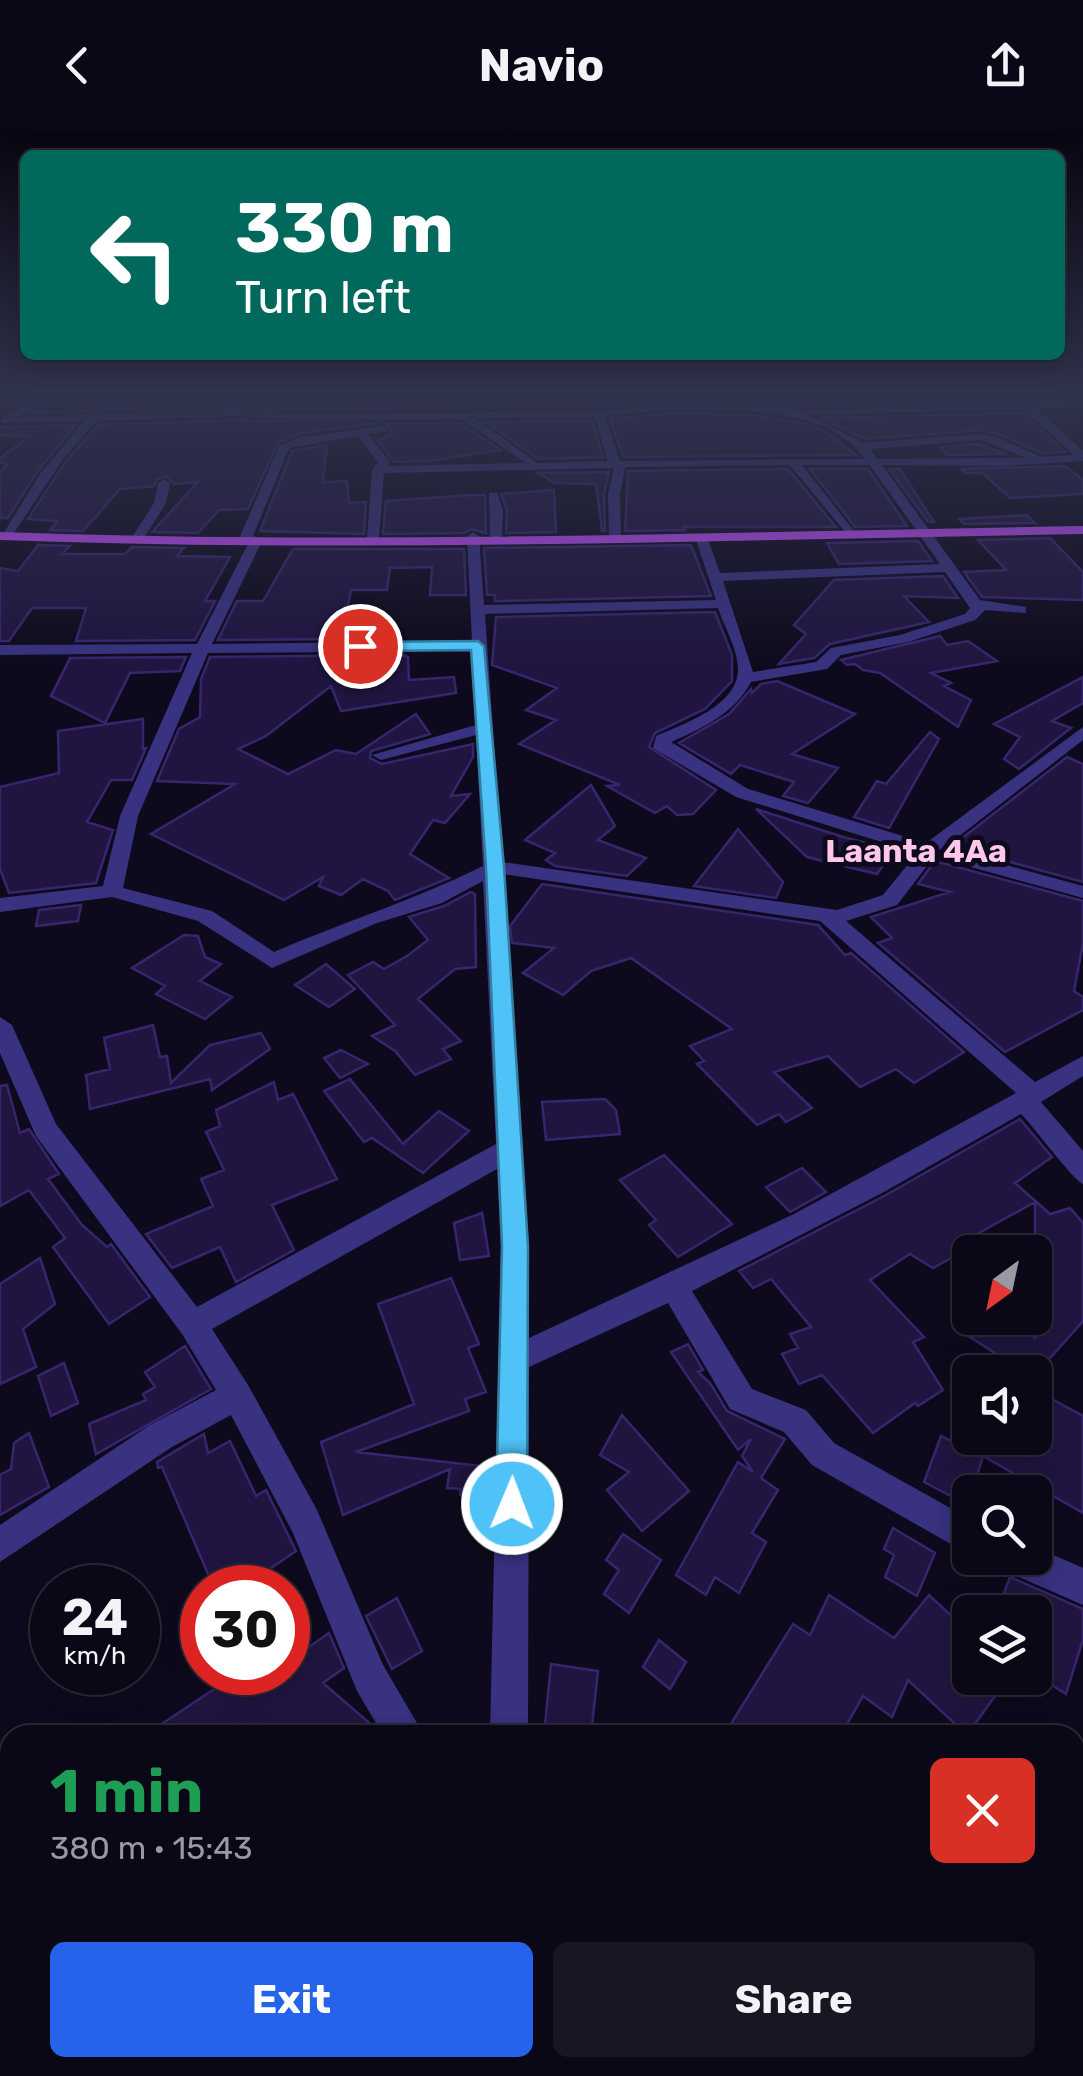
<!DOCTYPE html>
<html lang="en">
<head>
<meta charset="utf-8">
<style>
  :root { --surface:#0a0816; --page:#181623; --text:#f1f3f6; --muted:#999aa1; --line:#2a2935; --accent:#2563eb }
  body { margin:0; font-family:Rubik,sans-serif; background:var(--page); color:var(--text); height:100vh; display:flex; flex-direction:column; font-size:38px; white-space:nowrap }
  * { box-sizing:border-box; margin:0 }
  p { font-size:32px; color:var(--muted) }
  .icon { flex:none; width:55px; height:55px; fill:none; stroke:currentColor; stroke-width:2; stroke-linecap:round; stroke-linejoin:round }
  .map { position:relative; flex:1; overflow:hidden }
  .details { position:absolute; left:0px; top:1595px; width:1085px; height:352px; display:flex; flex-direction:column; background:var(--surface); border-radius:30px 30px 0 0; box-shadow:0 5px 25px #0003,0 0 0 2px var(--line) }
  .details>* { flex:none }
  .guide { position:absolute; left:20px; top:20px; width:1045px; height:210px; border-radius:15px; box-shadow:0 5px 25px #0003,0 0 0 2px var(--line); background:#00695c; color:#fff; overflow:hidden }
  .needle { width:65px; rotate:213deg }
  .fabs { position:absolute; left:952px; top:1105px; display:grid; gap:20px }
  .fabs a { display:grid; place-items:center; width:100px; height:100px; border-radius:15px; background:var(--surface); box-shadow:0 5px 25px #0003,0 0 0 2px var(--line); font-size:50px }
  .speed { position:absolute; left:30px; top:1435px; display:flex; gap:20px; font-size:50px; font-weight:700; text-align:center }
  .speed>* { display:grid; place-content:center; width:130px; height:130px; border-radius:50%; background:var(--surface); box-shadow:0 5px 25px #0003,0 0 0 2px var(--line); line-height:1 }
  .speed small { font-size:25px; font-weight:400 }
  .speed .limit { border:15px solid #d22; background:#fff; color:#111 }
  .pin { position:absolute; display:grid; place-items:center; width:85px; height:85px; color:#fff; margin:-42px; border:5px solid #fff; border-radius:50%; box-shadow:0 2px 10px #0007 }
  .me { position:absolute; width:110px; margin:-55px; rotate:1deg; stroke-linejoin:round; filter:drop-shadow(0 0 8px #0008) }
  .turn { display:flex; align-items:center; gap:35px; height:210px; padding:0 50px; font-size:45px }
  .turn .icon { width:130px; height:130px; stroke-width:2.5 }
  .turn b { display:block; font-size:70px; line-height:85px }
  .round { display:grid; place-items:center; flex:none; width:105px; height:105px; border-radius:15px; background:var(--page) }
  .head { display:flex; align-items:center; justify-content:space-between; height:170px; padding:0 50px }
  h1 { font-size:60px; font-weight:700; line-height:75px; color:#1e9e55 }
  .action { display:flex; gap:20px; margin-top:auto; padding:20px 50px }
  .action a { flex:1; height:115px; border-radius:15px; background:var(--accent); color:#fff; font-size:40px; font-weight:700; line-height:115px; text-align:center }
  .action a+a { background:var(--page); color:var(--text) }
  header { display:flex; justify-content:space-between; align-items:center; height:130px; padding:0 50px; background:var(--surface); font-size:45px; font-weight:700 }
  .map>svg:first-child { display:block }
  .building { fill:#201540; stroke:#37256d; stroke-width:2.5 }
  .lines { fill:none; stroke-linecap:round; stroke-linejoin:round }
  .street { fill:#383280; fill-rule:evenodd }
  .primary { fill:#c54dff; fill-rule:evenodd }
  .route { fill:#4fc3f7; stroke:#337fa1; stroke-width:2.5 }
  .labels { text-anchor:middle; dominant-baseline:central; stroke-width:10; stroke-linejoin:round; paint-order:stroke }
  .far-district-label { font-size:32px; font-weight:bold; fill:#ffc8e9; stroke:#0e0a1d }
</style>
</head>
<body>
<header><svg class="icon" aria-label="back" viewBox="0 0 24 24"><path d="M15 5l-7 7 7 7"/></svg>Navio<svg class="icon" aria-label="share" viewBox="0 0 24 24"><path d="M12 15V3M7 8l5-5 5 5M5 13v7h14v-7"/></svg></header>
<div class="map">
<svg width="1083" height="1946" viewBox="0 0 1083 1946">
  <rect width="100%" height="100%" fill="#0e0a1d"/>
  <!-- building -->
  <path class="building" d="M161,265L186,269L189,265L316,266L404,275L413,269L410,265H774V272L672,269L599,277L117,280L131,271Z
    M788,265H1020L1015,269L799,277L791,274Z
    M58,269L106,270L90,281L32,283Z
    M672,283L749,285L802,293L825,301L856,325L623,327L610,289Z
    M1023,283L1065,322L1042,323L1001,305L980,300L865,309L822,288Z
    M237,290L377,293L301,303L278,313L248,379L219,380L198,403L152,402L198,352L174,354L166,346L156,350L154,356L120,359L83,401L50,400L57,391L28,389L66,331L98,295Z
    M592,291L603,327L538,329L486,292Z
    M387,293H460L501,320L428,331L394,332L378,310L392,304Z
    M76,295L37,342L8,388H0V342L8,335L0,332V328L30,306L0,305V297Z
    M979,314L1006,324L947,325L940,317Z
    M327,315L323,352L347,351L349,373L366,372L364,404L260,401L292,321Z
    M1065,336L1083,350V364L1010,368L983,343H965L961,339Z
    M788,339L836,397H683L685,400L625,401L628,341Z
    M810,339H868L907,396L855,397Z
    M889,339H900L934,392H928Z
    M609,342L604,364L605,401H602L596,354L554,353L538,343Z
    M554,360L556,402L506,403L507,380L501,364Z
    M472,365H485L486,403L471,399L465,403L383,404L386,371Z
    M1027,385L1035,393L964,394L959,389Z
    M1050,408L1083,442V470L982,467L964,442L1006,440L978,410Z
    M918,411L932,431L839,434L827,413Z
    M38,415L70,416L62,424H125L132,417L184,418L177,426L230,427L205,471H215L195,510L76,511L86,478H32L9,511H0V438L18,441Z
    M691,415L711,466L499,471H495V465H487L484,418Z
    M293,419H464L466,465H430L432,437L390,438L387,460H351L341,509L218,510L237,471H263Z
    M943,446L958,468L904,466L929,492L830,514L814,528L779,534L806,504L794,495L834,450Z
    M715,482L732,525V551L705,579L655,603L649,617L716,660L693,684L677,685L667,676L655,683L607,656L620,655L519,614L556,590L526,580L557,558L492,535L496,487Z
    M940,506L947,515L968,511L997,531L931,543L951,553L944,556L971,570L958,597L880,543L863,540L855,534L847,535L841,530Z
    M403,525L408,527L409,550L454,547L456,563L341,581L331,556L266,606L238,619L288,644L336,620L356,624L416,584L430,604L371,621L370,628L382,634L473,614V627L451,666L470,664L445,693L433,690L410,724L449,748L395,770L388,761L363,749L341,765L319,756L323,747L284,770L151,704L235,654L157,651L179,599L200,587L201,549L210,527Z
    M186,527L180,541L130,543L105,593L51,566L70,528Z
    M1083,547V573L1052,591L1071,598L1019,639L1004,629L1020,607L994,594Z
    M777,551L855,584L792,624L838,638L808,673L783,666L794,652L740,635L731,644L679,613L729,584L751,559L752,563L761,554Z
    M143,589V619L146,618L132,650H111L87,692L113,700L96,753L9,763L0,739V657L59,643L58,601Z
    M930,602L939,609L889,698L854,687L877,651L886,654Z
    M1067,627L1083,634V752L952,716Z
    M591,655L615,696L598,710L646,728L627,746L555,736L546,730L555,723L525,710Z
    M756,679L843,707L894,720L877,744L807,727Z
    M738,699L783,752L776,768L694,756Z
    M935,731L1083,771V813L1074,861L1083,867V880L1005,922L878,813L892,808L871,787L950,762L918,754Z
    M542,754L818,795L845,825L851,823L964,922L914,953L896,939L860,957L828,926L774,942L812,978L786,992L779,984L757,995L697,934L704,931L690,916L732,899L631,828L591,841L563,865L523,843L554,818L512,813L510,796Z
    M471,762L475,764L476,837L455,839L418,869L461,911L443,919L451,929L415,945L395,921L372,906L395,895L348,845L373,832L384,839L407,826L428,810L409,787L444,776Z
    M81,775L78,791L36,796L39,780Z
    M184,805L198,806L205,827L221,834L200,851L232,867L205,889L156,864L165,856L132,838Z
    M326,834L355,859L329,877L295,855Z
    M153,895L160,927L167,926L171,953L210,915L261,903L270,919L212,960L210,949L90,979L86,945L110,939L104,908Z
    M341,920L368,934L340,948L324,928Z
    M350,949L403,1014L439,981L469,1001L423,1043L372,1008L364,1012L324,961Z
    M274,952L278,970L293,964L337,1049L272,1075L294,1120L236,1152L220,1117L172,1138L146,1104L213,1076L201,1049L224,1040L206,1002L220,996L216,980Z
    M7,955L20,1003L29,999L59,1044L48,1049L82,1095L107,1117L111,1114L150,1167L109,1194L53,1117L65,1108L29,1060L0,1076V956Z
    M605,969L616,980L620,1004L546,1010L542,972Z
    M1020,989L1052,1027L1015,1053L1050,1084L1070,1078L1083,1093V1191L1035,1245L1024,1242L964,1203L980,1188H1004L1035,1208V1072L979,1103L994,1122H962L933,1138L910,1124L870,1150L924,1207L913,1212L943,1260L918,1276L915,1273L873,1303L822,1245L799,1254L782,1224L798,1218L790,1204L811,1197L771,1149L753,1158L739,1141L886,1065Z
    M664,1025L732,1094L678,1127L649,1095L656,1090L620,1050Z
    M802,1038L826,1062L790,1082L766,1057Z
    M482,1083L489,1126L460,1130L454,1093Z
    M40,1128L55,1174L23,1199L36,1237L0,1254V1154Z
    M451,1148L479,1214L468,1218L486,1262L465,1269L469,1281L356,1322L491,1337L487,1368L460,1365L461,1359L447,1358L450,1339L343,1385L321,1312L414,1274L378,1174Z
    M688,1214L703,1240L698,1242L710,1253L727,1281L785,1309L761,1348L778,1360L752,1403L766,1412L739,1463L715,1447L706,1465L676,1445L738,1332L753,1342L742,1326L751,1309L738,1320L671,1222Z
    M185,1216L211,1259L96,1324L89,1294L146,1270L143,1264L155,1257L145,1242Z
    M64,1233L78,1273L51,1286L38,1246Z
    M1035,1260L1083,1286V1383L983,1326L968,1375L924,1352L941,1306L963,1317L970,1304V1308H992L1019,1322L1024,1308H1035Z
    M622,1285L689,1361L642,1401L607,1360L629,1342L600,1325Z
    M29,1303L49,1357L0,1385V1345L11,1339L14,1313Z
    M204,1304L208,1323L230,1311L256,1366L266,1360L296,1421L242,1458H214L162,1337L158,1338L157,1332Z
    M893,1398L935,1423L917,1466L885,1447L894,1425L884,1419Z
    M623,1404L661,1430L629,1483L604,1464L619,1440L606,1430Z
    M1010,1447L1083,1479V1509L1066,1564L1035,1544V1482H997Z
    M829,1465L894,1508L929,1465L970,1503V1548H1008L967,1605L908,1550L892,1587L863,1566L841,1605H724L793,1494L810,1505Z
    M397,1468L422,1521L392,1539L366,1486Z
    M329,1503L344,1538L323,1553L373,1596L379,1605H145L240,1542H288V1532Z
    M659,1510L686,1532L670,1559L643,1537Z
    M551,1534L598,1541L591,1605H544Z"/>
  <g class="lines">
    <!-- street -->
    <path class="street" d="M45,265H57L17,287L91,285L121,265H133L104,284L237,280L314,284L599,281L672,273L778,276L777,265H784L788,277L798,281L1017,273L1021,268L1029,273L1083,271V277L1035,278L1083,321V331L1003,336L882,335L980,470L1026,477V483L985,480L975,490L908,512L841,525L827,539L751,552C734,584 703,598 671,612L748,659L926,713L1083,597V610L944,718L1083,756V768L934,727L897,775L846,791L1035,952L1083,926V946L1041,972L1083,1021V1054C1074,1051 1034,997 1021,984L884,1062L692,1161L752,1259L806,1280L834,1313L970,1389V1425L812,1335L784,1302L730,1279L668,1173L529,1237L528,1605H490L501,1117L497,1039L212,1199L248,1255L317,1380L383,1535L424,1605H383L357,1561L293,1403L231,1285L172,1317L0,1432V1395L150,1295L216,1260L182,1204L36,1006L0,923V887L12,895L56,994L197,1177L496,1014L483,751L442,773L377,793L272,838L198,791L112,767L0,782V768L103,756L120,686L192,523L0,525V515L197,514L249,412L239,409L279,316L301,307L385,296L389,301L368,304L390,332L387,336L526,333L461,289L314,290L237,286L96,291L63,329L10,409H0L40,344L84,291L0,293L4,286ZM672,279C732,281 826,273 865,329L620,331L605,286ZM1024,279L1074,325L1041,327L999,308L980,304L864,313L807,285ZM595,287L608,331L537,333L475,288ZM358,306L378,332L372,340L367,408L373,412L379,408L384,343L614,338L608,364L609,408L615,412L621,408L620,364L625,337L790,335L851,409L857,405L802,335H870L940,434L720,443L707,407L701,403L695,407L716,470L484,475L479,406L473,402L467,406L472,511L212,514L263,409L253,406L289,318ZM980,310L1026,328L877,329L870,319ZM945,442L970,478L965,484L900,505L831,518L816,532L753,542L723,451ZM718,478C724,496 738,520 738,539C738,576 683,594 656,606L653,618L736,667L917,723L883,765L837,780L502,732L485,484ZM472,521L476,595L372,625L381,630L476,605L483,736C415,770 343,792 274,822L212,781L123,758L138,686L208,523ZM503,744L820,791L1016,963L794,1084L529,1208V1117Z
      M319,265L409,268L404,271Z
      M164,349L170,353L166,373L141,413H131L130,410L154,373L158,353Z
      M489,363H497L503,380L502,406L496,410L490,406Z
      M1035,1417L1083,1438V1475L1003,1440L998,1428H1035Z
      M10,1805V1854L0,1858V1810Z
      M1083,1805V1859L1075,1863V1809Z
      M498,1938H544L545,1946H499Z
      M999,1938H1045L1042,1946H995Z"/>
    <!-- primary -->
    <path class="primary" d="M1083,396V404C723,410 360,423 0,410V402C360,415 723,402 1083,396Z"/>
  </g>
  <!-- sky -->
  <linearGradient id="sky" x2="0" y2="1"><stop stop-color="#080610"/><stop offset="0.49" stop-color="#30334c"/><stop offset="1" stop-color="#30334c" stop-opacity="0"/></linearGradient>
  <rect width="1083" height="537" fill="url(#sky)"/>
  <!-- route -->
  <path class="route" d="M478,511L484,516L504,737L528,1116L527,1374L523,1385L512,1389L501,1385L496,1374L502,1116L486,737L471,520L360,521L353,516L360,512Z"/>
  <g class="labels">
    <!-- far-district labels -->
    <g class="far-district-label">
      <text x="916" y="721">Laanta 4Aa</text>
    </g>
  </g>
</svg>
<div class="fabs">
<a><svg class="needle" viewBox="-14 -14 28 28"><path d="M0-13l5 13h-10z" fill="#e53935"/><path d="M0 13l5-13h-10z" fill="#999aa1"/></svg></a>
<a><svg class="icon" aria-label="sound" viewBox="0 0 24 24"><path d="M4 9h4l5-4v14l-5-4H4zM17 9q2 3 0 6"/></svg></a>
<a><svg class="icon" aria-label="search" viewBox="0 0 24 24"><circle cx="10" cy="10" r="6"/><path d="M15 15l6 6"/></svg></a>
<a><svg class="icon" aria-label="layers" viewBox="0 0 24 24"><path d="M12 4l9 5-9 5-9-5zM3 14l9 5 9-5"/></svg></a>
</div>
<div class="speed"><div>24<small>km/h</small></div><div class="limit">30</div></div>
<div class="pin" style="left:360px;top:516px;background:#d93025"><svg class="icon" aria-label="arrive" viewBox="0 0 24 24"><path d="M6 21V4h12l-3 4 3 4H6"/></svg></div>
<svg class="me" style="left:512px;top:1374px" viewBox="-20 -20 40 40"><circle r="17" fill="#4fc3f7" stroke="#fff" stroke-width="3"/><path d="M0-11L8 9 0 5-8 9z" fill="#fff"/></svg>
<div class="guide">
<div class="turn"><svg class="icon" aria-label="left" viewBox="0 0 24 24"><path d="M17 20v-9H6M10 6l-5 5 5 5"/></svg><div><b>330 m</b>Turn left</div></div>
</div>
<section class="details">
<div class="head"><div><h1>1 min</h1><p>380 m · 15:43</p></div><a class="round" style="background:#d93025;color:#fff"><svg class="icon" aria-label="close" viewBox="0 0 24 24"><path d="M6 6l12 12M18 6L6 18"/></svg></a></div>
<div class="action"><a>Exit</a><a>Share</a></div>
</section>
</div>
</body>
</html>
